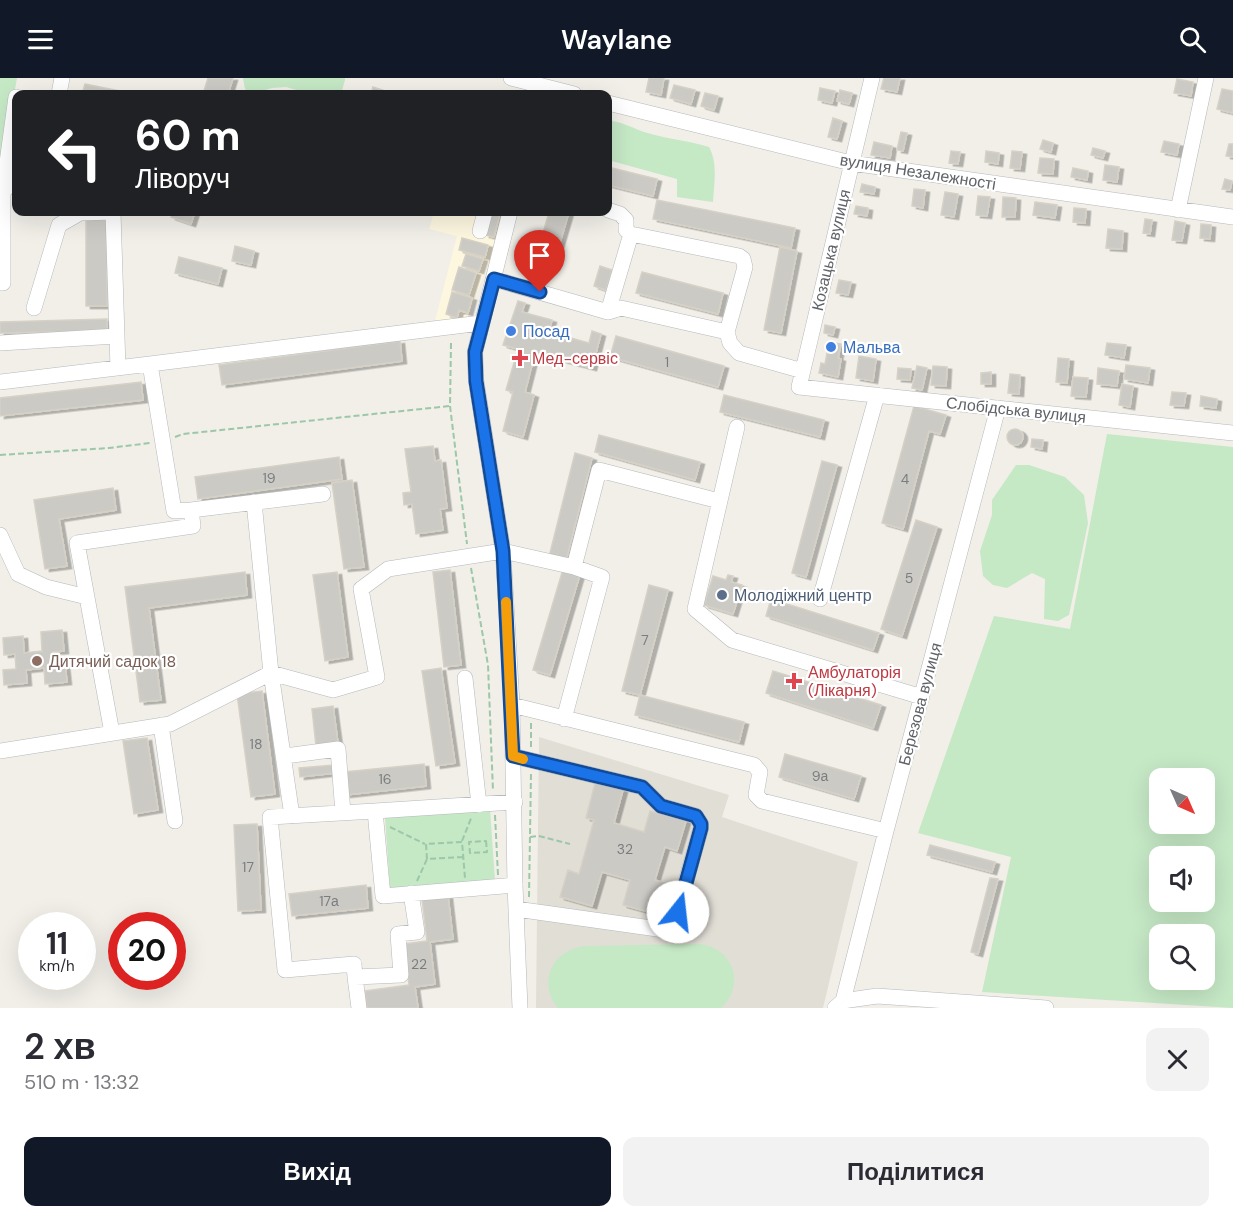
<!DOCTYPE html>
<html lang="uk">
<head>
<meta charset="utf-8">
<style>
  :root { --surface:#fff; --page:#f2f2f3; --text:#2b2b33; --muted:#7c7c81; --accent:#111827 }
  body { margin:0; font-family:"DM Sans",sans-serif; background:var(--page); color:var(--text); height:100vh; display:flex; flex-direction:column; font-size:22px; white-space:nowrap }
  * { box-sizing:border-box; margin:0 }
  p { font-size:20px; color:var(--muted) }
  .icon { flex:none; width:33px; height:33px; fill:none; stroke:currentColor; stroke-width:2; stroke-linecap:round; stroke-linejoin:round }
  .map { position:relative; height:930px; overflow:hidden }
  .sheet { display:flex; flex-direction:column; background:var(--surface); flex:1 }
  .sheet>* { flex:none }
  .banner { position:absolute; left:12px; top:12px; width:600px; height:126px; border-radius:12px; box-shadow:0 6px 24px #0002; background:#202124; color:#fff; overflow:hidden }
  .needle { width:39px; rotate:135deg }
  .controls { position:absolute; left:1149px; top:690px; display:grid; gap:12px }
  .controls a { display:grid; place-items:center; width:66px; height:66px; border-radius:12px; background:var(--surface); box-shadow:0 6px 24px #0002; font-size:30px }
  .speed { position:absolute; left:18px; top:834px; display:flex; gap:12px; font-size:30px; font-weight:700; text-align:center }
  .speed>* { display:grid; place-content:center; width:78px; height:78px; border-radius:50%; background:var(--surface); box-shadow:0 6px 24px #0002; line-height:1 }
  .speed small { font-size:15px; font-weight:400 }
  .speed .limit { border:9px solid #d22; background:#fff; color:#111 }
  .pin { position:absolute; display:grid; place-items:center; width:51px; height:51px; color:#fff; margin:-62px -26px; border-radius:50% 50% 50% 0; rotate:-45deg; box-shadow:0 0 6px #0007 }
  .pin .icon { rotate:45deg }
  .me { position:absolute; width:66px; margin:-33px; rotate:16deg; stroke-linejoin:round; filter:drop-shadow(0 0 4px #0008) }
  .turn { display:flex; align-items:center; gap:21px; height:126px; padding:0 24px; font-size:27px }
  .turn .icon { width:78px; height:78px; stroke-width:2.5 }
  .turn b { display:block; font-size:42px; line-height:51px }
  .round { display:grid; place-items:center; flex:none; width:63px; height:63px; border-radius:12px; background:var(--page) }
  .headline { display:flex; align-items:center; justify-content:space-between; height:102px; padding:0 24px }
  h1 { font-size:36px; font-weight:600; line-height:45px }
  .action { display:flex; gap:12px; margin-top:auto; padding:12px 24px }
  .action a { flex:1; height:69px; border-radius:12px; background:var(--accent); color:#fff; font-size:24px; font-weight:600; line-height:69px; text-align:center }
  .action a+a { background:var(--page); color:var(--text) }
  header { display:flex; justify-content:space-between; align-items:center; height:78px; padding:0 24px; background:var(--accent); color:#fff; font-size:27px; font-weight:600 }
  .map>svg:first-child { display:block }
  .commercial { fill:#fef7e0 }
  .education { fill:#e1ded6 }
  .green { fill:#c5e8c5; fill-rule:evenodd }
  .building { fill:#cccac5; stroke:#d6d1c6; stroke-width:1.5; filter:url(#shadow) }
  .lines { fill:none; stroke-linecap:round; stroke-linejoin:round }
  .minor-casing { stroke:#b5b8bc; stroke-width:16 }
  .path { stroke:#9cc7a9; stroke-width:2; stroke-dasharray:6 3; stroke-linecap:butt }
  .minor { stroke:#fff; stroke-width:15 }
  .route-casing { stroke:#114b97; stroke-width:15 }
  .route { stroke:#1a73e8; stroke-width:10 }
  .slow { stroke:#f59e0b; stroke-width:10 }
  .shop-dot { fill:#3f7fe0; stroke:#fff; stroke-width:2 }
  .health-dot { fill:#e0444e; stroke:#fff; stroke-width:2 }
  .service-dot { fill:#5c6f8a; stroke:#fff; stroke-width:2 }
  .education-dot { fill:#8d6e63; stroke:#fff; stroke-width:2 }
  .labels { text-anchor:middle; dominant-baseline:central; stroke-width:4.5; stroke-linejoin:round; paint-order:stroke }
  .number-label { font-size:14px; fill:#7a7d7f }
  .street-label { font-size:16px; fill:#5f6368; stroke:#fff }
  .shop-label { font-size:16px; fill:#366cbe; stroke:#fff; text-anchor:start }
  .health-label { font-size:16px; fill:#be3a42; stroke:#fff; text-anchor:start }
  .service-label { font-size:16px; fill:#4e5e75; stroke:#fff; text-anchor:start }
  .education-label { font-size:16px; fill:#785e54; stroke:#fff; text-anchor:start }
</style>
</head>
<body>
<header><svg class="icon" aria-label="menu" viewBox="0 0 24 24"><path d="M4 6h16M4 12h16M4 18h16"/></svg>Waylane<svg class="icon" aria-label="search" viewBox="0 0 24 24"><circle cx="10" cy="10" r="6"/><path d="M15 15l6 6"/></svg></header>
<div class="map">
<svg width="1233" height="930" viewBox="0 0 1233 930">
  <defs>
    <filter id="shadow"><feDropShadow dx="4.5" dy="2.5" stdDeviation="0" flood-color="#0004"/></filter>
  </defs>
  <rect width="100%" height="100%" fill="#f1efe8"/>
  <!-- commercial -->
  <path class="commercial" d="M434,134H503L493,173L466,243H435L457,158L429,151Z"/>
  <!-- education -->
  <path class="education" d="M539,659L729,717L722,739L858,784L823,930H536Z"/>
  <!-- green -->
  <path class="green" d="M0,0H17L0,96Z
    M243,0H345V2L341,16H310L286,9L272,10L258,14L251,15L245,11Z
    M608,42C621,44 631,49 644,54C665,61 687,62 709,69C718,85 714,106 713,124L677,119V101L608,82Z
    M1107,356L1233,369V930L982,914L1011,779L918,755L994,538L1070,551ZM1204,700V746H1160V700ZM1204,778V824H1160V778ZM1204,856V902H1160V856Z
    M1016,387H1029L1065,399L1084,417L1088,445L1069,537L1058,543L1044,541L1045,501L1032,495L1007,510L993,507L983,498L980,473L992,437V422Z
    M490,731L495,803L390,811L385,739Z
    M699,866C732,869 747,906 721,930H558C537,905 552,872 584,868Z"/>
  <!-- building -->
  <path class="building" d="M208,0H233L228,16H203Z
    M649,0H664L661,17L646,14Z
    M884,0H900L897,14L881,11Z
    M1177,1L1193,4L1191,18L1174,15Z
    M85,6L135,16H82Z
    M674,7L695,12L691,26L670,20Z
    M373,9L388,14L387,16H391H371Z
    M820,10L835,13L832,25L818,22Z
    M1222,11L1233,13V35L1217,31Z
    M840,12L852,15L849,26L837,23Z
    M705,15L718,18L714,32L701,28Z
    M833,40L842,43L837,61L828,59Z
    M901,54L907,55L903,73L897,72Z
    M1043,62L1053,65L1051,74L1040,71Z
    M1164,63L1179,66L1177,77L1161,74Z
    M874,64L892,68L890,80L871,77Z
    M1229,66H1233V79L1226,78Z
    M1093,70L1105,73L1103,80L1091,77Z
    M951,73L960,74L958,86L949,85Z
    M986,73L999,75L998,86L985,84Z
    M1012,73L1022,74L1020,91L1010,90Z
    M1040,80L1054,81L1053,96L1038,95Z
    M1105,87L1119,89L1117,104L1103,102Z
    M608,89L657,101L653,118L608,107Z
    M1073,90L1088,93L1087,102L1071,99Z
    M1225,101L1232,103L1230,112L1222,111Z
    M862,106L875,109L874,116L860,114Z
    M914,111L925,112L923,130L912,128Z
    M945,114L958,116L954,139L941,137Z
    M978,118L990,119L987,138L976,137Z
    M1003,119L1016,120L1015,139H1002Z
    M657,122L795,150L791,170L653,141Z
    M1035,124L1057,127L1055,140L1033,137Z
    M856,128L868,130L867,138L854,136Z
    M1074,130L1086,131L1085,145L1073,144Z
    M173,134H195L191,146L171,139Z
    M490,134H500L494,159L485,157Z
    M549,134H569L554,185L536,180Z
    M1145,141L1152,142L1150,156L1143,155Z
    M86,142H107V228H86Z
    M1175,143L1185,145L1182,163L1172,162Z
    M1201,146L1211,147L1210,161L1200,160Z
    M1108,151L1123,153L1122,171L1106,170Z
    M462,160L488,167L485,179L459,172Z
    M235,168L254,173L251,187L232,183Z
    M780,169L797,173L781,255L764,252Z
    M466,176L483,181L479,193L462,188Z
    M179,179L222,190L218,206L175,195Z
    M600,188L612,192L606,212L594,208Z
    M459,189L476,195L469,217L452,212Z
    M642,194L723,215L718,236L636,215Z
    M839,202L851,204L848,217L836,215Z
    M452,214L472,220L468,235L459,232L457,240L446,236Z
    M518,223L525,225L522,234L552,242L549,254L589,265L592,253L601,256L592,290L535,275L525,314L534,317L523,359L503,353L513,314L506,312L518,271L503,267Z
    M107,241V253L0,255V244Z
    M825,247L835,249L833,257L824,255Z
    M616,258L724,288L718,309L610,279Z
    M400,263L402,283L222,307L219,287Z
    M829,264L841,266L838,280L841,281L838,299L819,295L821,285L825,286Z
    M1107,265L1126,267L1124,280L1105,277Z
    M859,278L876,281L873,303L856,300Z
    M1058,280L1069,281L1067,305L1056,304Z
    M1126,287L1150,290L1148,305L1124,301Z
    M917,288L927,290L922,312L912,310Z
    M933,288L947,289L946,308L931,307Z
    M898,290L911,291L910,302L897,301Z
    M1098,290L1119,293L1117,308L1097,306Z
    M991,294V306H981V295Z
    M1010,296L1020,297L1019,316L1008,315Z
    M1073,299L1088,300L1086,319L1071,318Z
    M141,304L143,322L0,338V320Z
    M1122,306L1133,308L1130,329L1119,327Z
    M1172,314L1186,315L1184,328L1170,327Z
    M724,317L824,342L820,359L720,334Z
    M1201,318L1217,321L1216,330L1200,328Z
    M914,328L946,337L940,356L929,353L903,451L882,445Z
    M1007 359a8 8 0 1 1 16 0a8 8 0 1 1-16 0Z
    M599,357L700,384L695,402L595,374Z
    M1032,361L1043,362L1042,371L1031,369Z
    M433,368L435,383L441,382L447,430L440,431L443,452L416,456L412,426L404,427L403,415L411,414L405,371Z
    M575,375L592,380L566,483L549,479Z
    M339,379L342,401L198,421L195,399Z
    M822,383L837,387L806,499L792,495Z
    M352,402L364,489L344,491L332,405Z
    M113,410L116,432L59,441L67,488L45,491L34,422Z
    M916,442L937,449L902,558L881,551Z
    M564,488L581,493L550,597L533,592Z
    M450,492L461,587L444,589L433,494Z
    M245,494L247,517L149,530L161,622L140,624L125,509Z
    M337,494L348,579L325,583L313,497Z
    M728,497L733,498L731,504L742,507L733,536L704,527L713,498L726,502Z
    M649,507L668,512L640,617L622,613Z
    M771,521L879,555L873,572L766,538Z
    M62,552L64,573L52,574L53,587L65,586L67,604L45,606L44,590L26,592L27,605L4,607L3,592L16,591L15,576L4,577L3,560L23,558L24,575L42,573L41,554Z
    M441,590L455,685L436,688L422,593Z
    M773,593L881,627L873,650L766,615Z
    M262,613L275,716L251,719L237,616Z
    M640,617L744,644L739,664L635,637Z
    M333,628L338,665L316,668L312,631Z
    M147,660L158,732L134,736L123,663Z
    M785,676L861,698L854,721L779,699Z
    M424,686L426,708L346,717L344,694Z
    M334,687L335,695L300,699L299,690Z
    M595,705L623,712L614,745L644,754L650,733L686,743L677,773L665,769L655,802L668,806L660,837L623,827L630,802L602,794L592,828L560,819L568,792L579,796L594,742L586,740Z
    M257,746L261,832L238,833L234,747Z
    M930,767L995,784L992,794L927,777Z
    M990,800L998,801L978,876L971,874Z
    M366,807L368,830L292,838L289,816Z
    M448,818L453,861L430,864L435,906L415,909L418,930H367L365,913L409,907L404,866L427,863L422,821Z"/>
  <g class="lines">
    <defs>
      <path id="minor" d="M511,0L574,16
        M872,0L799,309L1233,355
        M59,16L62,0
        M608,25L851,85L1233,139
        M3,114L16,19
        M608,132L620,136L626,142V152L631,156L739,178L743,181L745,189L727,254L730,265L739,275L803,293
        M1178,132L1206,0
        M510,134L475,274L476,302L503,473L512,627L515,807L520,930
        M480,153L485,134
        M494,201L608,234L621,230L727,254
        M0,205H3V114L16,100
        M34,230L59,147L80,135L113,134L118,290
        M608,234L631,156
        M0,265L117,258
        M0,304L150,286
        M737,349L695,531L732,562L922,619
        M254,424L271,595L292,738
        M191,432L174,433L150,286L481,245
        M0,457L18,496L46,509L87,519
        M820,521L877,317
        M465,600L479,727
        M512,627L754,687L760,694L756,717L762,723L886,753
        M564,641L602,499L574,489
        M161,647L175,743
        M112,655L77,465L193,448L191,432L323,416
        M0,673L170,646L271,595L333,612L377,599L361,511L388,491L503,473L574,489L599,392L719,423
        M285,678L338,671L343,735
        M513,678L642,709L661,728L696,738L701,746V750L672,853L516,831
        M515,724L375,733L383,818L515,807
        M355,899L354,886L285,892L270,739L375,733
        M843,923L886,753L998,330
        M359,930L355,899L401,897L398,856L417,854L411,815
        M835,930L843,923L877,918L1046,930"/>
    </defs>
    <!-- minor casing -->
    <use href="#minor" class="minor-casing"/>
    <!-- path -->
    <path class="path" d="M451,265L450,328L467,466
      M175,359L183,356L450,328
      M0,377L109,370L150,365
      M471,490L488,587L493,713
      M531,669V645
      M495,737L498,797
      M390,749L425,766
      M530,759L539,758L570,766
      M462,763L472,738
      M486,763L487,774L470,775L469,764Z
      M463,779L427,781L426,766L462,764L465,800
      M417,803L427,781
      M529,819L531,696"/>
    <!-- minor -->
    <use href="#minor" class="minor"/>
  </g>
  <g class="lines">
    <defs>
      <path id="route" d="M540,214L494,201L475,274L476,303L503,473L513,678L642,709L661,728L696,738L701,746V750L678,834"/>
    </defs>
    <!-- route casing -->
    <use href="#route" class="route-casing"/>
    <!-- route -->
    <use href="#route" class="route"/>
    <!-- slow -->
    <path class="slow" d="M506,524L513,678L523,681"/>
  </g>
  <!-- markers -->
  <g class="shop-dot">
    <circle cx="511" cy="253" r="6"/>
    <circle cx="831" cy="269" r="6"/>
  </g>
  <g class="health-dot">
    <path d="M517 271h6v6h6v6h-6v6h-6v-6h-6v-6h6z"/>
    <path d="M791 594h6v6h6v6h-6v6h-6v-6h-6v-6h6z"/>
  </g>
  <circle class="service-dot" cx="722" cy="517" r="6"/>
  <circle class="education-dot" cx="37" cy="583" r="6"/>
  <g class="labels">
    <!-- number labels -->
    <g class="number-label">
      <text x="667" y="284">1</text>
      <text x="269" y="400">19</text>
      <text x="905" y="401">4</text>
      <text x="909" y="500">5</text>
      <text x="645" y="562">7</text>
      <text x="256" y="666">18</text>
      <text x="820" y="698">9а</text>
      <text x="385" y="701">16</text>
      <text x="625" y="771">32</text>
      <text x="248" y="789">17</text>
      <text x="329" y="823">17а</text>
      <text x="419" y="886">22</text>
    </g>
    <!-- street labels -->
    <g class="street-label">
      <text transform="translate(918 94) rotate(9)">вулиця Незалежності</text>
      <text transform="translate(831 172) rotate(-77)">Козацька вулиця</text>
      <text transform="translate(1016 332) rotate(6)">Слобідська вулиця</text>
      <text transform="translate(920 626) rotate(-75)">Березова вулиця</text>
    </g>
    <!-- shop labels -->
    <g class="shop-label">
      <text x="523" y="253">Посад</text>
      <text x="843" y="269">Мальва</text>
    </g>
    <!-- health labels -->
    <g class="health-label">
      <text x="532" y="280">Мед-сервіс</text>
      <text x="808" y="594">Амбулаторія<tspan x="808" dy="18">(Лікарня)</tspan></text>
    </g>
    <!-- service labels -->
    <g class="service-label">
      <text x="734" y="517">Молодіжний центр</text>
    </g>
    <!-- education labels -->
    <g class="education-label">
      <text x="49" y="583">Дитячий садок 18</text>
    </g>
  </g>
</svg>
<div class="controls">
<a><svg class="needle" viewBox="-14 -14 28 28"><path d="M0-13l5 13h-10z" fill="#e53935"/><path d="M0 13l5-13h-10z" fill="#7c7c81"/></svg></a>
<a><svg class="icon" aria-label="sound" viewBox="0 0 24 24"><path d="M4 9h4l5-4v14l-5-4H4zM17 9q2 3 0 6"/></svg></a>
<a><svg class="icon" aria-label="search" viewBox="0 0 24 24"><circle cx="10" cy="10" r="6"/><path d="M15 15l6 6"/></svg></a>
</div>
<div class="speed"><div>11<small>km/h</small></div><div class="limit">20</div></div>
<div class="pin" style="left:540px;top:214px;background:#d93025"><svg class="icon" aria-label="arrive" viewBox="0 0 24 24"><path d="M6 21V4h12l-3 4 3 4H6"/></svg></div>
<svg class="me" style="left:678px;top:834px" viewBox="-20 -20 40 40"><circle r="19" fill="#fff"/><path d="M0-13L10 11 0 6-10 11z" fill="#1a73e8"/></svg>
<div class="banner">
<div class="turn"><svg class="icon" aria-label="left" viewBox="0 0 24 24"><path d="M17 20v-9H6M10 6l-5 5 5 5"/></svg><div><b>60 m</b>Ліворуч</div></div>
</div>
</div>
<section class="sheet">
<div class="headline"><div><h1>2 хв</h1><p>510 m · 13:32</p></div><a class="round"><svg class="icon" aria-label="close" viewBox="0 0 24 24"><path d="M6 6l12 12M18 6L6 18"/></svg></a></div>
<div class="action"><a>Вихід</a><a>Поділитися</a></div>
</section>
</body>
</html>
